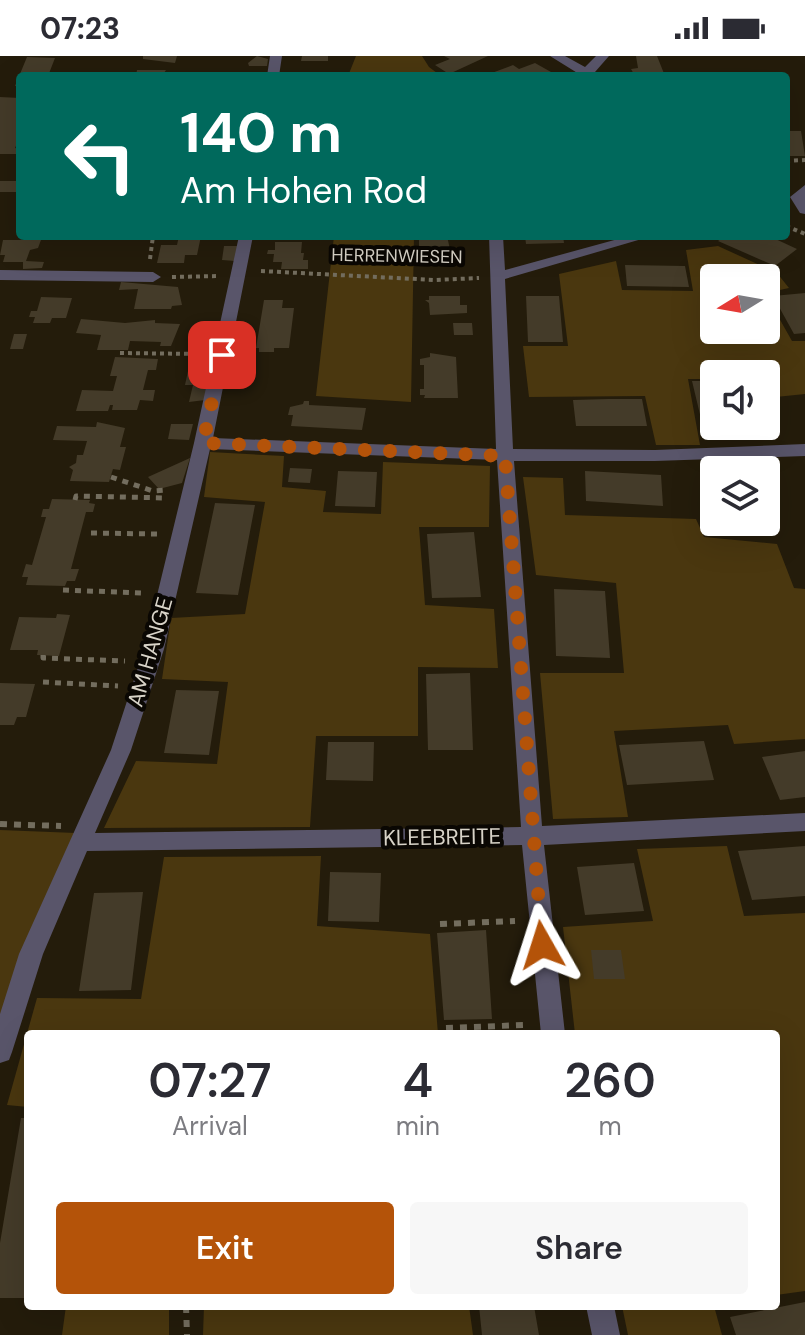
<!DOCTYPE html>
<html lang="en">
<head>
<meta charset="utf-8">
<style>
  :root { --surface:#fff; --page:#f7f7f7; --text:#2b2b33; --muted:#7c7c81; --accent:#b45309 }
  body { margin:0; font-family:"DM Sans",sans-serif; background:var(--page); color:var(--text); height:100vh; display:flex; flex-direction:column; font-size:30px; white-space:nowrap }
  * { box-sizing:border-box; margin:0 }
  p { font-size:26px; color:var(--muted) }
  .icon { flex:none; width:44px; height:44px; fill:none; stroke:currentColor; stroke-width:2; stroke-linecap:round; stroke-linejoin:round }
  .map { position:relative; flex:1; overflow:hidden }
  .sheet { position:absolute; left:24px; top:974px; width:756px; height:280px; display:flex; flex-direction:column; background:var(--surface); border-radius:8px; box-shadow:0 8px 32px #0002 }
  .sheet>* { flex:none }
  .top-card { position:absolute; left:16px; top:16px; width:774px; height:168px; border-radius:8px; box-shadow:0 8px 32px #0002; background:#00695c; color:#fff; overflow:hidden }
  .needle { width:52px; rotate:259deg }
  .tools { position:absolute; left:700px; top:208px; display:grid; gap:16px }
  .tools a { display:grid; place-items:center; width:80px; height:80px; border-radius:8px; background:var(--surface); box-shadow:0 8px 32px #0002; font-size:40px }
  .pin { position:absolute; display:grid; place-items:center; width:68px; height:68px; color:#fff; margin:-34px; border-radius:16px; box-shadow:0 4px 12px #0006 }
  .me { position:absolute; width:88px; margin:-44px; rotate:354deg; stroke-linejoin:round; filter:drop-shadow(0 0 6px #0008) }
  .turn { display:flex; align-items:center; gap:28px; height:168px; padding:0 32px; font-size:36px }
  .turn .icon { width:104px; height:104px; stroke-width:2.5 }
  .turn b { display:block; font-size:56px; line-height:68px }
  .eta { display:flex; justify-content:space-evenly; align-items:center; height:136px; text-align:center }
  .eta b { font-size:48px; font-weight:600; line-height:56px }
  .button { display:flex; gap:16px; margin-top:auto; padding:16px 32px }
  .button a { flex:1; height:92px; border-radius:8px; background:var(--accent); color:#fff; font-size:32px; font-weight:600; line-height:92px; text-align:center }
  .button a+a { background:var(--page); color:var(--text) }
  .status { display:flex; justify-content:space-between; align-items:center; height:56px; padding:0 40px; background:var(--surface); direction:ltr }
  .status svg { height:22px; fill:currentColor }
  .map>svg:first-child { display:block }
  .green { fill:#4a370f }
  .building { fill:#443b29 }
  .lines { fill:none; stroke-linecap:round; stroke-linejoin:round }
  .path-far2 { stroke:#736d5e; stroke-width:4; stroke-dasharray:4 4; stroke-linecap:butt }
  .path-far1 { stroke:#736d5e; stroke-width:5; stroke-dasharray:6 6; stroke-linecap:butt }
  .path { stroke:#736d5e; stroke-width:6; stroke-dasharray:7 7; stroke-linecap:butt }
  .minor { fill:#59556a; fill-rule:evenodd }
  .route { stroke:#b45309; stroke-width:14; stroke-dasharray:0 25.2 }
  .labels { text-anchor:middle; dominant-baseline:central; stroke-width:8; stroke-linejoin:round; paint-order:stroke }
  .far-street-label { font-size:18px; fill:#d8d3c8; stroke:#0a0703 }
  .street-label { font-size:22px; fill:#d8d3c8; stroke:#0a0703 }
</style>
</head>
<body>
<div class="status"><b>07:23</b><svg viewBox="0 0 49 12"><path d="M0 12V9h3v3zM5 12V6h3v6zM10 12V3h3v9zM15 12V0h3v12zM26 1h20v11H26zM47 4h2v5h-2z"/></svg></div>
<div class="map">
<svg width="805" height="1279" viewBox="0 0 805 1279">
  <rect width="100%" height="100%" fill="#241c0b"/>
  <!-- green -->
  <path class="green" d="M356,0H422L429,11L441,20H348Z
    M334,180H414L411,346L316,340Z
    M718,190L777,217L789,232L766,237V222H714V274H766V239L792,285H805V338L766,342V318H714V323H688L700,389H656L645,340L529,341L523,290H568L559,218L616,205L622,234L693,235L686,194Z
    M210,396L284,400L282,431L326,435L323,456L381,458L383,406L490,410L489,471H419L425,549L494,553L498,612L418,611V680H316L310,771L104,772L136,705L217,708L228,626L162,623L171,562L245,558L265,446L204,441Z
    M523,421L563,422L565,459L696,463L704,481L777,488L794,532L805,533V683L734,688L728,669L614,675L628,761L553,763L540,617H624L616,527L536,519Z
    M0,774L76,777L0,974Z
    M727,790L744,860L805,857V1235L776,1239V978H663L661,976L575,978L563,871L653,865L637,793Z
    M321,800L317,870L430,878L438,978H28V1051L7,1049L37,942L141,943L164,801Z
    M66,1250H169V1279H62Z
    M204,1250H469L473,1279H203Z
    M622,1250H714L722,1279H628Z"/>
  <!-- building -->
  <path class="building" d="M143,0H177L175,7L143,3Z
    M257,0L268,3L267,10H249L248,7Z
    M302,0H328V5H301Z
    M444,0H488L449,18L435,9L450,3Z
    M636,0H657L665,20H635L631,13L638,12Z
    M27,1L55,2L48,20H20V30H15Z
    M535,7L551,16L540,20L489,18L513,9L519,13Z
    M137,14H166L162,20H136Z
    M0,41L20,42V81L15,92L20,93L18,98H0Z
    M786,75H801L805,100H786Z
    M0,125H20V136H0Z
    M179,180H201L197,199H185L184,207H157L161,189H177Z
    M419,180H447L451,198L447,200H453V208L422,204V198H419Z
    M525,180H563L564,187L526,188Z
    M725,180H769L797,193L775,210L718,185Z
    M3,184H41L38,192L30,194L26,205L44,206L42,212L23,213V206H3L5,199H0Z
    M275,186H302L301,197H304L303,204H308V213H281L282,206H273L274,198H267L268,194H275Z
    M224,190H238L235,205L222,204Z
    M625,209L685,210L689,231L627,230Z
    M121,226L178,231L182,249L172,250L171,253H134L138,233L119,234Z
    M805,237V277L794,278L773,240Z
    M429,240H460V249H467V257L430,259L429,247L425,244H429Z
    M526,240H559L563,286H528Z
    M41,241L72,242L66,262H52L50,267H33L35,261H29L31,255H37Z
    M264,244H283L282,252H294L289,292H274V296H259V292H256Z
    M81,263L125,267L155,264V267L180,268L171,290H160L161,286L130,285L128,294H97L101,279L76,277Z
    M453,267H472L473,279H454Z
    M14,278H27L23,293H10Z
    M430,297L456,301L458,342H424L425,339H420V333H424V309H420V303L430,301Z
    M115,301L158,303L156,314H148L143,334H155L153,345L140,344L137,354H112L113,349H110L108,355H76L82,334L113,335L117,320H110Z
    M188,315H211L205,344L189,346L193,329H185Z
    M692,325H714V370L703,371Z
    M608,343H642L647,370H576L573,344Z
    M304,345H309V349L366,352L362,374L291,370L293,359H288L290,351L303,348Z
    M97,366L125,372L120,391H126L120,414L113,413L109,426L70,425L73,414L69,411L76,407L77,399H83L87,385L53,384L57,370L96,371Z
    M171,368H193L189,384L168,383Z
    M190,402L182,427L159,433L148,421Z
    M290,412L312,413L310,427L288,426Z
    M338,415L377,416L375,451L335,450Z
    M585,415L661,419L663,450L586,445Z
    M52,443L90,444L89,447L95,448L93,456H86L71,513H79L75,525H67L65,530L26,529L28,521H22L26,508L32,509L46,461H41L43,453H49Z
    M766,444L772,471L725,470L724,466H766Z
    M215,447L255,449L238,539L196,537Z
    M474,476L481,541L432,542L427,478Z
    M554,533L605,535L610,602L556,600Z
    M57,558L70,559L59,600L37,599L38,594H10L19,561L56,562Z
    M470,617L473,694H428L426,618Z
    M0,627L35,628L26,661H17L14,669H0Z
    M176,634L219,635L209,699L164,697Z
    M704,685L714,724L627,729L619,689Z
    M328,686H374L373,725L326,724Z
    M805,695V741L780,744L762,701Z
    M805,790V840L752,844L738,795Z
    M634,807L644,855L585,859L577,811Z
    M330,816L381,817L379,866L328,865Z
    M143,836L131,934L79,935L94,837Z
    M486,874L492,963L444,964L437,877Z
    M591,894H621L625,923H594Z
    M21,1062H28V1242H0V1187Z
    M805,1246V1279H736L730,1261Z
    M479,1250H534L539,1279H482Z"/>
  <g class="lines">
    <!-- path-far2 -->
    <path class="path-far2" d="M786,105L805,104
      M786,170L805,178
      M150,203L153,180
      M261,215L435,224L479,222
      M172,221L218,220
      M120,297L201,298"/>
    <!-- path-far1 -->
    <path class="path-far1" d="M111,421L153,435L167,434
      M75,444L76,440L167,442
      M91,477L158,478
      M63,534L142,537
      M43,599V602L125,605
      M43,626L118,630"/>
    <!-- path -->
    <path class="path" d="M0,768L61,770
      M440,868L515,865
      M446,972L525,969
      M186,1250L187,1279"/>
    <!-- minor -->
    <path class="minor" d="M270,0H282L279,20H267Z
      M550,0H565L585,11L596,0H609L595,16L598,20H578L579,18Z
      M805,129V158L800,157L790,141Z
      M239,180H253L213,382L496,393L489,180H503L505,214L629,180H652L505,223L513,393L655,394L805,388V400L655,405H514L542,770L805,757V775L544,789L565,978H541L522,789L87,795L43,898L12,996L9,1004L0,1007V958L19,898L111,694L144,593L194,387ZM210,393L497,404L521,771L95,777L131,694L164,593Z
      M0,214L153,216L161,221L153,226L0,224Z
      M586,1250H614L620,1279H592Z"/>
  </g>
  <g class="lines">
    <!-- route -->
    <path class="route" d="M222,299L203,387L505,400L542,889"/>
  </g>
  <g class="labels">
    <!-- far-street labels -->
    <g class="far-street-label">
      <text transform="translate(397 200) rotate(1)">HERRENWIESEN</text>
    </g>
    <!-- street labels -->
    <g class="street-label">
      <text transform="translate(150 596) rotate(-74)">AM HANGE</text>
      <text transform="translate(442 781) rotate(-1)">KLEEBREITE</text>
    </g>
  </g>
</svg>
<div class="tools">
<a><svg class="needle" viewBox="-14 -14 28 28"><path d="M0-13l5 13h-10z" fill="#e53935"/><path d="M0 13l5-13h-10z" fill="#7c7c81"/></svg></a>
<a><svg class="icon" aria-label="sound" viewBox="0 0 24 24"><path d="M4 9h4l5-4v14l-5-4H4zM17 9q2 3 0 6"/></svg></a>
<a><svg class="icon" aria-label="layers" viewBox="0 0 24 24"><path d="M12 4l9 5-9 5-9-5zM3 14l9 5 9-5"/></svg></a>
</div>
<div class="pin" style="left:222px;top:299px;background:#d93025"><svg class="icon" aria-label="arrive" viewBox="0 0 24 24"><path d="M6 21V4h12l-3 4 3 4H6"/></svg></div>
<svg class="me" style="left:542px;top:889px" viewBox="-20 -20 40 40"><path d="M0-17L14 15 0 8-14 15z" fill="#b45309" stroke="#fff" stroke-width="4"/></svg>
<div class="top-card">
<div class="turn"><svg class="icon" aria-label="left" viewBox="0 0 24 24"><path d="M17 20v-9H6M10 6l-5 5 5 5"/></svg><div><b>140 m</b>Am Hohen Rod</div></div>
</div>
<section class="sheet">
<div class="eta">
<div><b>07:27</b><p>Arrival</p></div>
<div><b>4</b><p>min</p></div>
<div><b>260</b><p>m</p></div>
</div>
<div class="button"><a>Exit</a><a>Share</a></div>
</section>
</div>
</body>
</html>
